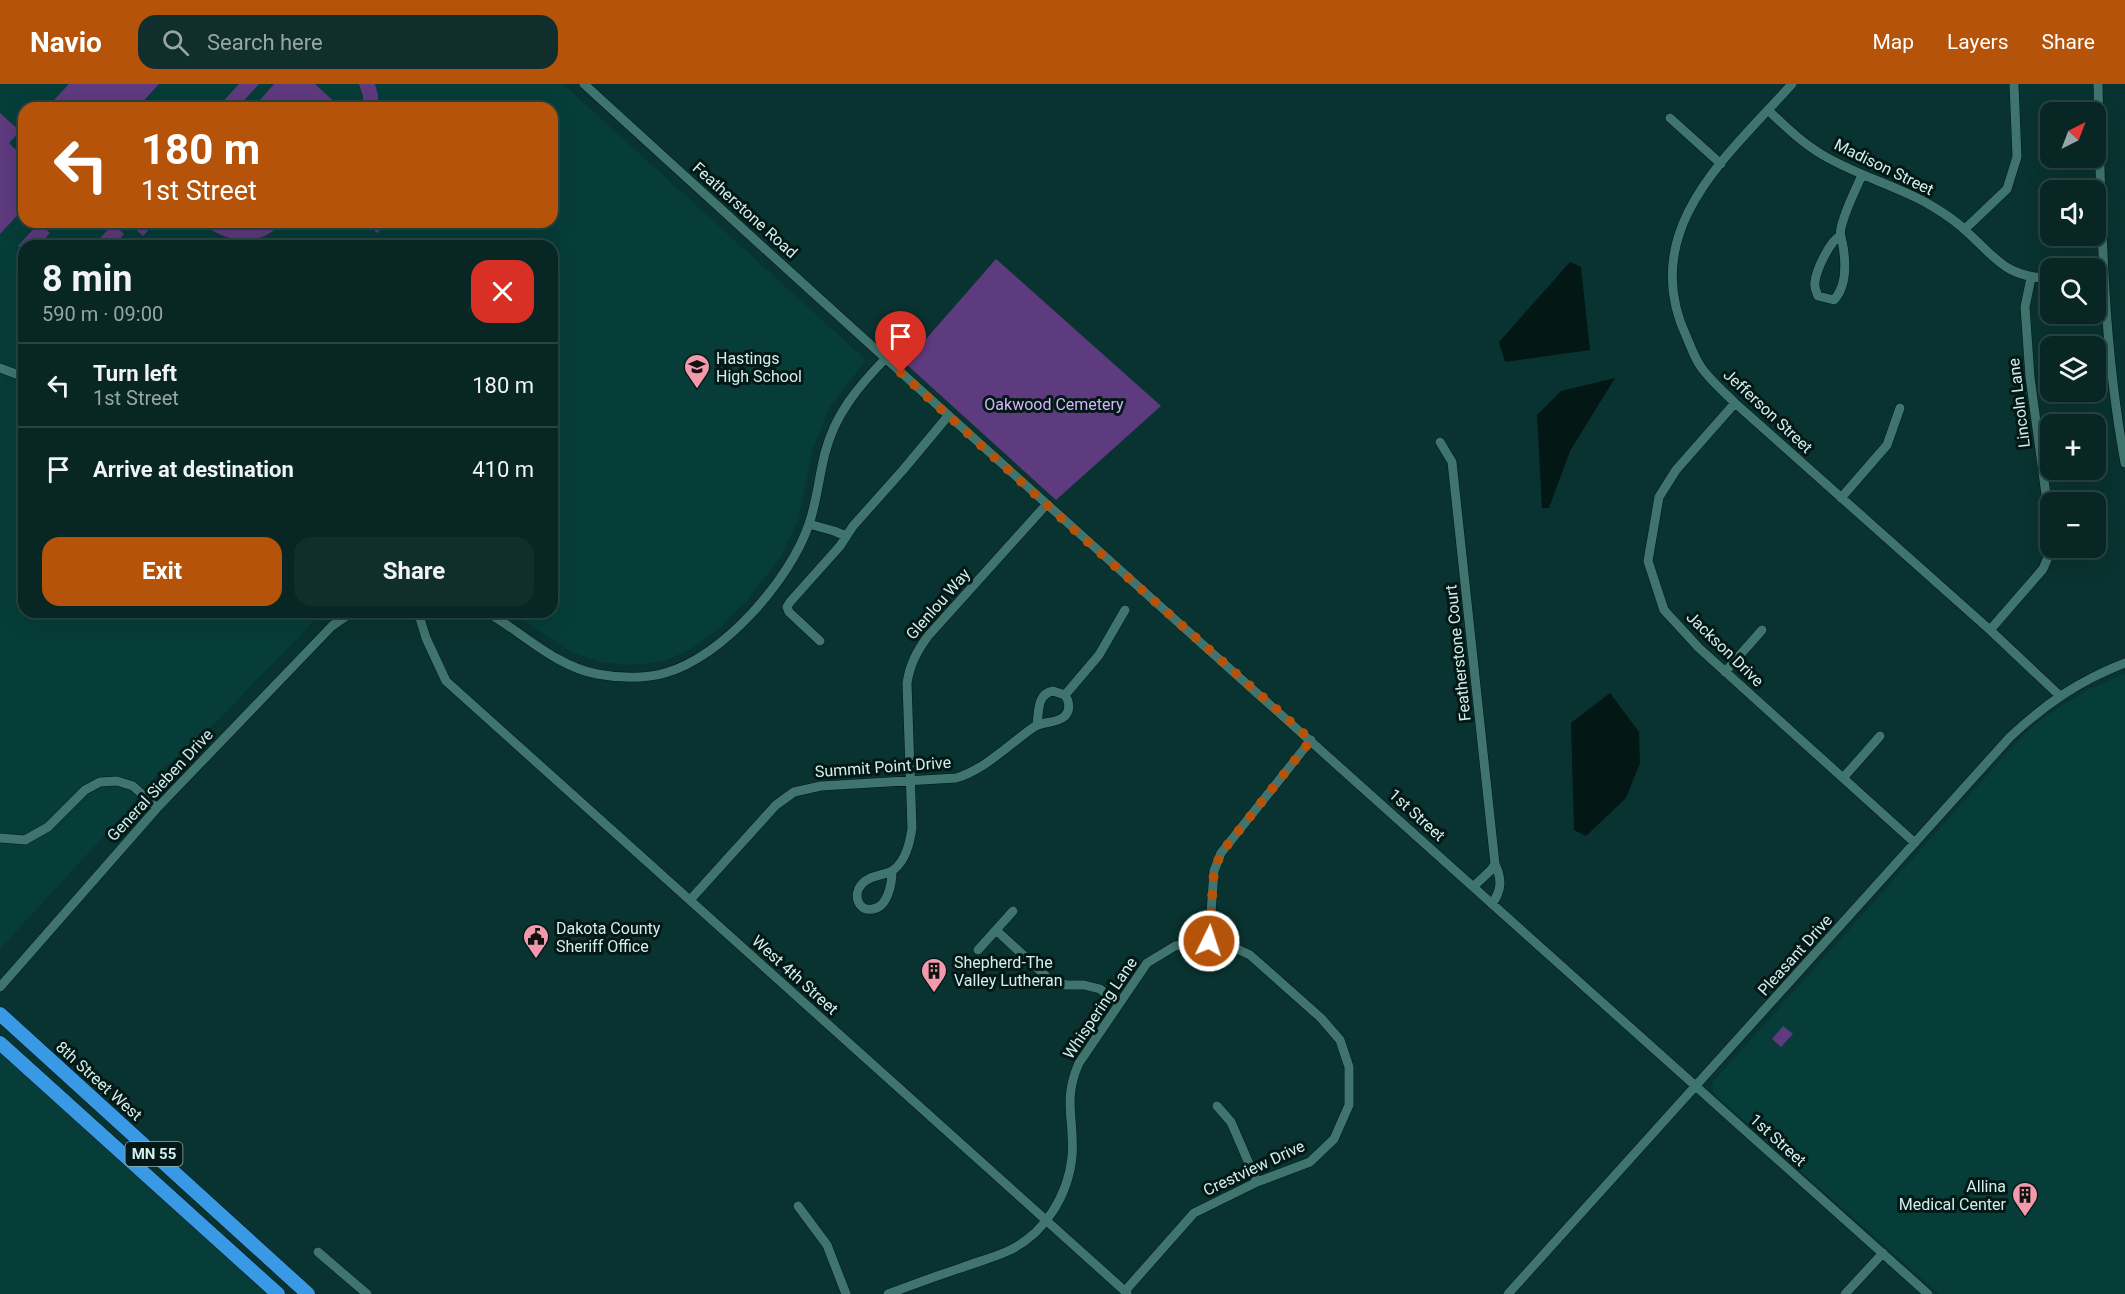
<!DOCTYPE html>
<html lang="en">
<head>
<meta charset="utf-8">
<style>
  :root { --surface:#072624; --page:#102e2c; --text:#f1f3f6; --muted:#98a5a6; --line:#284341; --accent:#b45309 }
  body { margin:0; font-family:Roboto,sans-serif; background:var(--page); color:var(--text); height:100vh; display:flex; flex-direction:column; font-size:22px; white-space:nowrap }
  * { box-sizing:border-box; margin:0 }
  p { font-size:20px; color:var(--muted) }
  .icon { flex:none; width:33px; height:33px; fill:none; stroke:currentColor; stroke-width:2; stroke-linecap:round; stroke-linejoin:round }
  .map { position:relative; flex:1; overflow:hidden }
  .sheet { position:absolute; left:18px; top:156px; width:540px; height:378px; display:flex; flex-direction:column; background:var(--surface); border-radius:18px; box-shadow:0 6px 24px #0002,0 0 0 2px var(--line) }
  .sheet>* { flex:none }
  .hud { position:absolute; left:18px; top:18px; width:540px; height:126px; border-radius:18px; box-shadow:0 6px 24px #0002,0 0 0 2px var(--line); background:#b45309; color:#fff; overflow:hidden }
  .needle { width:39px; rotate:42deg }
  .tools { position:absolute; left:2040px; top:18px; display:grid; gap:12px }
  .tools a { display:grid; place-items:center; width:66px; height:66px; border-radius:12px; background:var(--surface); box-shadow:0 6px 24px #0002,0 0 0 2px var(--line); font-size:30px }
  .pin { position:absolute; display:grid; place-items:center; width:51px; height:51px; color:#fff; margin:-62px -26px; border-radius:50% 50% 50% 0; rotate:-45deg; box-shadow:0 0 6px #0007 }
  .pin .icon { rotate:45deg }
  .me { position:absolute; width:66px; margin:-33px; rotate:4deg; stroke-linejoin:round; filter:drop-shadow(0 0 4px #0008) }
  .turn { display:flex; align-items:center; gap:21px; height:126px; padding:0 24px; font-size:27px }
  .turn .icon { width:78px; height:78px; stroke-width:2.5 }
  .turn b { display:block; font-size:42px; line-height:51px }
  .round { display:grid; place-items:center; flex:none; width:63px; height:63px; border-radius:18px; background:var(--page) }
  .headline { display:flex; align-items:center; justify-content:space-between; height:102px; padding:0 24px }
  h1 { font-size:36px; font-weight:700; line-height:45px }
  .action { display:flex; gap:12px; margin-top:auto; padding:12px 24px }
  .action a { flex:1; height:69px; border-radius:18px; background:var(--accent); color:#fff; font-size:24px; font-weight:700; line-height:69px; text-align:center }
  .action a+a { background:var(--page); color:var(--text) }
  ul { padding:0; list-style:none }
  li { display:flex; align-items:center; gap:18px; height:84px; padding:0 24px; border-top:2px solid var(--line) }
  li div { flex:1 }
  li b { display:block; font-size:22px }
  li em { font-style:normal }
  header { display:flex; align-items:center; gap:36px; box-sizing:border-box; height:84px; padding:0 30px; background:var(--accent); color:#fff }
  header strong { font-size:28px }
  nav { display:flex; gap:33px; margin-inline-start:auto; font-size:21px }
  .search { width:420px; height:54px; background:var(--page); display:flex; align-items:center; gap:15px; box-sizing:border-box; padding:0 21px; border-radius:18px; color:var(--muted); font-size:22px }
  .map>svg:first-child { display:block }
  .built { fill:#063d38; fill-rule:evenodd }
  .green { fill:#5e3a7e }
  .water { fill:#031715 }
  .lines { fill:none; stroke-linecap:round; stroke-linejoin:round }
  .minor-casing { stroke:#001917; stroke-width:10 }
  .highway-casing { stroke:#001917; stroke-width:15 }
  .minor { stroke:#40746f; stroke-width:9 }
  .highway { stroke:#3999e5; stroke-width:14 }
  .route { stroke:#b45309; stroke-width:10; stroke-dasharray:0 18 }
  .labels { text-anchor:middle; dominant-baseline:central; stroke-width:6; stroke-linejoin:round; paint-order:stroke }
  .shield { fill:#041917; stroke:#95aeab; stroke-width:1.5 }
  .shield-label { font-size:15px; font-weight:bold; fill:#d3eeeb }
  .street-label { font-size:16px; fill:#d3eeeb; stroke:#041917 }
  .poi-label { font-size:16px; fill:#d3eeeb; stroke:#041917; text-anchor:start }
  .park-label { font-size:16px; fill:#d6b4fa; stroke:#041917 }
</style>
</head>
<body>
<header>
<strong>Navio</strong>
<div class="search"><svg class="icon" aria-label="search" viewBox="0 0 24 24"><circle cx="10" cy="10" r="6"/><path d="M15 15l6 6"/></svg>Search here</div>
<nav><a>Map</a><a>Layers</a><a>Share</a></nav>
</header>
<div class="map">
<svg width="2125" height="1210" viewBox="0 0 2125 1210">
  <rect width="100%" height="100%" fill="#093330"/>
  <!-- built -->
  <path class="built" d="M0,0H563L866,276L829,324L813,365L798,436L781,473L747,516L719,545L688,567L661,578L631,581L599,578L571,568L510,528H552V162H24V528H326L314,537L219,635L159,689L126,728L0,865V291L4,287L0,283ZM24,24H552V138H24Z
    M2125,590V1210H1939L1716,1012L1713,1007L1712,999L2015,660L2040,636L2064,620L2089,605Z
    M0,959L278,1210H0Z"/>
  <!-- green -->
  <path class="green" d="M69,0H159L137,24H63L54,16Z
    M239,0H259L237,24H217Z
    M274,0H315L341,24H253Z
    M359,0H375L378,11V24H363V12Z
    M0,29L20,47L9,59L24,74V124L0,150Z
    M128,138H150L153,141L143,152Z
    M200,138H224L242,144L254,143L263,138H283C259,165 226,159 200,138Z
    M366,138H400L394,145L387,138L377,149Z
    M39,139L50,149L38,162H24V168L18,162Z
    M113,140L124,150L113,162H93Z
    M996,175L1161,322L1056,416L905,279Z
    M1783,942L1793,950L1781,963L1772,955Z"/>
  <!-- water -->
  <path class="water" d="M1570,178L1581,183L1590,266L1505,278L1499,258Z
    M1615,294L1570,367L1549,424H1542L1537,331L1561,307Z
    M1610,609L1639,648L1640,679L1626,714L1586,752L1574,746L1571,639Z"/>
  <g class="lines">
    <defs>
      <path id="minor" d="M584,0C1029,407 1479,808 1928,1210
        M1792,0C1727,72 1636,147 1687,254C1691,263 1695,275 1701,283C1710,296 1724,308 1735,319L1990,546L2059,611
        M2098,0C2101,126 2102,256 2125,379
        M1768,26C1785,42 1801,58 1821,70C1854,90 1891,100 1925,118C1939,126 1955,136 1966,147C1996,174 2006,194 2050,194
        M1670,34L1721,80
        M1965,145L2007,105L2017,73L2014,0
        M1840,152C1830,157 1816,186 1815,198C1814,203 1816,207 1818,212L1834,216C1847,202 1846,180 1843,162C1842,155 1839,151 1841,144C1845,126 1855,107 1862,91
        M2031,194L2025,223L2030,293L2050,440
        M0,284L24,293
        M1735,319L1676,386L1659,413L1648,477L1664,526L1699,564L1915,759
        M1440,358L1452,378L1495,780C1502,795 1502,806 1492,820
        M1841,414L1887,361L1900,324
        M809,440L834,447L846,452
        M418,528L426,554L446,597L1127,1209
        M487,528C523,549 555,582 597,590C618,594 645,595 665,589C723,573 790,496 809,440C817,417 819,392 825,369C835,330 858,303 885,275
        M1990,546L2043,485L2052,464
        M820,557L789,528L787,523L790,518L840,462L853,442L903,386L948,332
        M1725,588L1762,546
        M1065,611L1099,571L1125,526
        M1843,694L1880,652
        M0,754L25,756L48,743L85,706L100,698L117,697L133,702L157,724
        M892,787C892,799 888,823 873,825C858,828 853,811 861,801C868,792 880,792 890,788C905,780 910,759 912,744L907,599C910,580 917,567 928,552L1046,421
        M1473,803L1491,786L1495,780
        M690,816L776,721L794,708L821,702L956,694C986,685 1009,660 1034,643C1043,637 1056,640 1065,632C1071,625 1069,617 1065,611L1053,607C1037,610 1039,627 1037,640
        M996,846L1048,894L1066,901H1084L1100,905L1119,920
        M1209,857L1214,787L1221,769L1311,656
        M978,866L1013,827
        M0,903L157,724L332,542L352,528
        M1217,1022L1231,1038L1257,1098
        M798,1122L827,1161L846,1210
        M318,1168L367,1210
        M888,1210C912,1201 936,1192 961,1184C976,1178 993,1174 1008,1167C1045,1150 1068,1111 1072,1073C1075,1035 1062,1017 1079,979L1147,879L1175,862L1209,857L1231,862L1250,871L1321,934L1340,956L1349,983V1021L1334,1055L1310,1078L1257,1098L1194,1129L1125,1207
        M1508,1210L2010,653C2045,620 2079,597 2125,579
        M1845,1210L1883,1169"/>
      <path id="highway" d="M0,930L308,1210
        M0,959L278,1210"/>
    </defs>
    <!-- minor casing -->
    <use href="#minor" class="minor-casing"/>
    <!-- highway casing -->
    <use href="#highway" class="highway-casing"/>
    <!-- minor -->
    <use href="#minor" class="minor"/>
    <!-- highway -->
    <use href="#highway" class="highway"/>
  </g>
  <g class="lines">
    <!-- route -->
    <path class="route" d="M901,289L1089,459L1311,656L1221,769L1214,787L1209,857"/>
  </g>
  <!-- icons -->
  <defs>
    <symbol id="school-pin" viewBox="-11 -11 22 30"><path d="M0 17L-7.5 6A9.5 9.5 0 1 1 7.5 6Z" fill="#f29aac" stroke="#041917"/><path d="M0-5L7-2L0 1L-7-2ZM-4 1L0 2.5L4 1V4Q0 6-4 4Z" fill="#111"/></symbol>
    <symbol id="civic-pin" viewBox="-11 -11 22 30"><path d="M0 17L-7.5 6A9.5 9.5 0 1 1 7.5 6Z" fill="#f29aac" stroke="#041917"/><path d="M-.6-6.5H3V-4.5H.6V-3L4-1V1h2V6H-6V1h2V-1L-.6-3ZM-1.2 2.5V6h2.4V2.5Z" fill="#111"/></symbol>
    <symbol id="building-pin" viewBox="-11 -11 22 30"><path d="M0 17L-7.5 6A9.5 9.5 0 1 1 7.5 6Z" fill="#f29aac" stroke="#041917"/><path d="M-4-6H4V6H1V3H-1V6H-4ZM-2.5-4.3h1.7v1.8h-1.7ZM.8-4.3h1.7v1.8H.8ZM-2.5-1h1.7V.8h-1.7ZM.8-1h1.7V.8H.8Z" fill="#111"/></symbol>
  </defs>
  <g fill-rule="evenodd">
    <use href="#school-pin" x="682" y="268" width="30" height="40"/>
    <use href="#civic-pin" x="521" y="838" width="30" height="40"/>
    <use href="#building-pin" x="919" y="872" width="30" height="40"/>
    <use href="#building-pin" x="2010" y="1096" width="30" height="40"/>
  </g>
  <g class="labels">
    <!-- shield labels -->
    <rect class="shield" x="125.5" y="1058" width="57" height="24" rx="4.5"/>
    <g class="shield-label">
      <text x="154" y="1070">MN 55</text>
    </g>
    <!-- street labels -->
    <g class="street-label">
      <text transform="translate(1884 83) rotate(26)">Madison Street</text>
      <text transform="translate(745 126) rotate(42)">Featherstone Road</text>
      <text transform="translate(2019 319) rotate(-97)">Lincoln Lane</text>
      <text transform="translate(1768 327) rotate(43)">Jefferson Street</text>
      <text transform="translate(938 520) rotate(-49)">Glenlou Way</text>
      <text transform="translate(1725 565) rotate(44)">Jackson Drive</text>
      <text transform="translate(1458 569) rotate(-96)">Featherstone Court</text>
      <text transform="translate(883 683) rotate(-4)">Summit Point Drive</text>
      <text transform="translate(160 701) rotate(-47)">General Sieben Drive</text>
      <text transform="translate(1417 731) rotate(42)">1st Street</text>
      <text transform="translate(1795 871) rotate(-48)">Pleasant Drive</text>
      <text transform="translate(795 891) rotate(42)">West 4th Street</text>
      <text transform="translate(1100 924) rotate(-56)">Whispering Lane</text>
      <text transform="translate(99 997) rotate(42)">8th Street West</text>
      <text transform="translate(1778 1056) rotate(42)">1st Street</text>
      <text transform="translate(1254 1084) rotate(-25)">Crestview Drive</text>
    </g>
    <!-- poi labels -->
    <g class="poi-label">
      <text x="716" y="274">Hastings<tspan x="716" dy="18">High School</tspan></text>
      <text x="556" y="844">Dakota County<tspan x="556" dy="18">Sheriff Office</tspan></text>
      <text x="954" y="878">Shepherd-The<tspan x="954" dy="18">Valley Lutheran</tspan></text>
      <text x="2006" y="1102" text-anchor="end">Allina<tspan x="2006" dy="18">Medical Center</tspan></text>
    </g>
    <!-- park labels -->
    <g class="park-label">
      <text x="1054" y="320">Oakwood Cemetery</text>
    </g>
  </g>
</svg>
<div class="tools">
<a><svg class="needle" viewBox="-14 -14 28 28"><path d="M0-13l5 13h-10z" fill="#e53935"/><path d="M0 13l5-13h-10z" fill="#98a5a6"/></svg></a>
<a><svg class="icon" aria-label="sound" viewBox="0 0 24 24"><path d="M4 9h4l5-4v14l-5-4H4zM17 9q2 3 0 6"/></svg></a>
<a><svg class="icon" aria-label="search" viewBox="0 0 24 24"><circle cx="10" cy="10" r="6"/><path d="M15 15l6 6"/></svg></a>
<a><svg class="icon" aria-label="layers" viewBox="0 0 24 24"><path d="M12 4l9 5-9 5-9-5zM3 14l9 5 9-5"/></svg></a>
<a>+</a>
<a>−</a>
</div>
<div class="pin" style="left:901px;top:289px;background:#d93025"><svg class="icon" aria-label="arrive" viewBox="0 0 24 24"><path d="M6 21V4h12l-3 4 3 4H6"/></svg></div>
<svg class="me" style="left:1209px;top:857px" viewBox="-20 -20 40 40"><circle r="17" fill="#b45309" stroke="#fff" stroke-width="3"/><path d="M0-11L8 9 0 5-8 9z" fill="#fff"/></svg>
<div class="hud">
<div class="turn"><svg class="icon" aria-label="left" viewBox="0 0 24 24"><path d="M17 20v-9H6M10 6l-5 5 5 5"/></svg><div><b>180 m</b>1st Street</div></div>
</div>
<section class="sheet">
<div class="headline"><div><h1>8 min</h1><p>590 m · 09:00</p></div><a class="round" style="background:#d93025;color:#fff"><svg class="icon" aria-label="close" viewBox="0 0 24 24"><path d="M6 6l12 12M18 6L6 18"/></svg></a></div>
<ul>
<li><svg class="icon" aria-label="left" viewBox="0 0 24 24"><path d="M17 20v-9H6M10 6l-5 5 5 5"/></svg><div><b>Turn left</b><p>1st Street</p></div><em>180 m</em></li>
<li><svg class="icon" aria-label="arrive" viewBox="0 0 24 24"><path d="M6 21V4h12l-3 4 3 4H6"/></svg><div><b>Arrive at destination</b></div><em>410 m</em></li>
</ul>
<div class="action"><a>Exit</a><a>Share</a></div>
</section>
</div>
</body>
</html>
